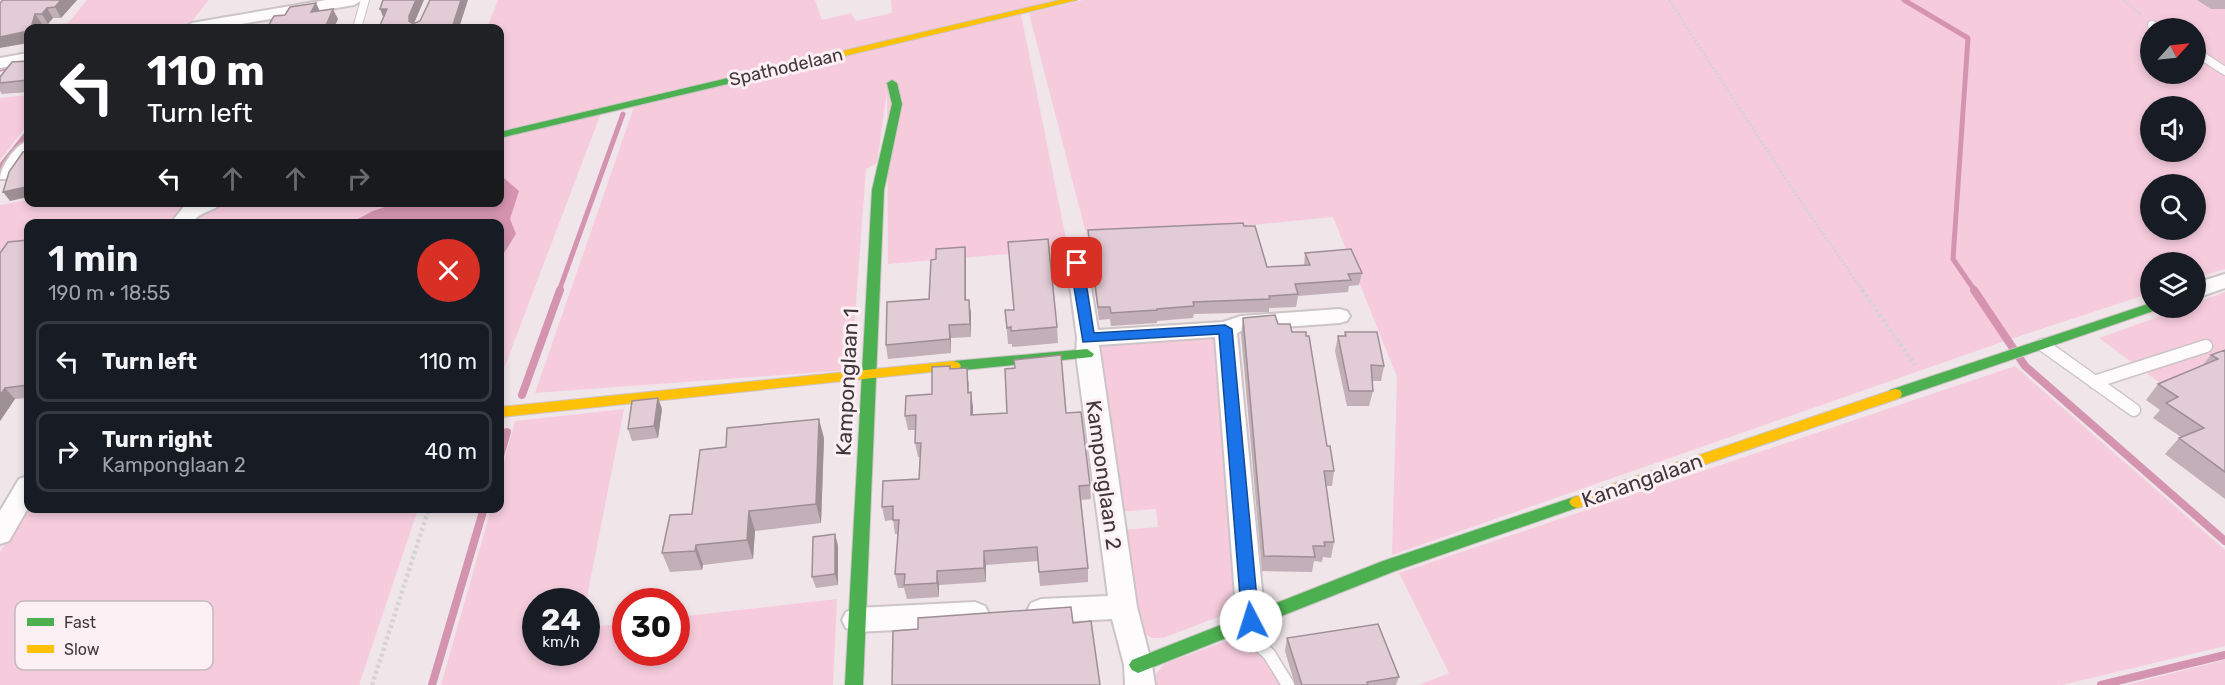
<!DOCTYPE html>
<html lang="en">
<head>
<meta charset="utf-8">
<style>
  :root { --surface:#171b24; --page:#242831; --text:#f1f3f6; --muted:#9ea1a6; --line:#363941 }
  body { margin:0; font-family:Rubik,sans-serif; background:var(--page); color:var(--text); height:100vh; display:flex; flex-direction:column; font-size:22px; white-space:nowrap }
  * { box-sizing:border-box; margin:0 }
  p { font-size:20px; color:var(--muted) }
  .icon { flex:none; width:33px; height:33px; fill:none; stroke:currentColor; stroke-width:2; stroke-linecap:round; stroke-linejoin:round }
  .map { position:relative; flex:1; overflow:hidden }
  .side { position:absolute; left:24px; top:219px; width:480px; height:294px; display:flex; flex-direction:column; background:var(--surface); border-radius:12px; box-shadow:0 3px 9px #0003 }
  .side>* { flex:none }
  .banner { position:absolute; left:24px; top:24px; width:480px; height:183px; border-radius:12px; box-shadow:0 3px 9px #0003; background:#202124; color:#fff; overflow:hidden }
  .needle { width:39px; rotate:63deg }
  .fabs { position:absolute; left:2140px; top:18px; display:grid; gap:12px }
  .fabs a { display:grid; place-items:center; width:66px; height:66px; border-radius:50%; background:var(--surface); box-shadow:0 3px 9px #0003; font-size:30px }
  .speed { position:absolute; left:522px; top:588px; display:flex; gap:12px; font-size:30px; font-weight:700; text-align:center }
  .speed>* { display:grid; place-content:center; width:78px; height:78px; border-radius:50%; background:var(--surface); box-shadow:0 3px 9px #0003; line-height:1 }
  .speed small { font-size:15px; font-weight:400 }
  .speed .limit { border:9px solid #d22; background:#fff; color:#111 }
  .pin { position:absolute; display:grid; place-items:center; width:51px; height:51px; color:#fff; margin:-26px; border-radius:12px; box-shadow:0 3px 9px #0006 }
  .me { position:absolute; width:66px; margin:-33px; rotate:355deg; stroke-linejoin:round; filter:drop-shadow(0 0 4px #0008) }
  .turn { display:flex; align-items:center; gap:21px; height:126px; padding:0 24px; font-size:27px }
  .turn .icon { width:78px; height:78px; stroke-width:2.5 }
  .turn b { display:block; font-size:42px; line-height:51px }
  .lanes { display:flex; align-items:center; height:57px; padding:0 24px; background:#0003; justify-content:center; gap:30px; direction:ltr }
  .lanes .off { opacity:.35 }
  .round { display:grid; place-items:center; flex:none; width:63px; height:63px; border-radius:32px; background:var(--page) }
  .head { display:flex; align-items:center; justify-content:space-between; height:102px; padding:0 24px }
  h1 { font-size:36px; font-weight:600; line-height:45px }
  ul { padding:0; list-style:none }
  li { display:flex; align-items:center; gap:18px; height:81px; margin:0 12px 9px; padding:0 12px; border:3px solid var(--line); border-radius:12px }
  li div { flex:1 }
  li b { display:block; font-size:22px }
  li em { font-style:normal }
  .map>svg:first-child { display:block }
  .green { fill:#f6ccdd; fill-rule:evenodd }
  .water { fill:#d494b0 }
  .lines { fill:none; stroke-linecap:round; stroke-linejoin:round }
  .stream-far1 { stroke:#d494b0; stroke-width:5 }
  .stream { stroke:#d494b0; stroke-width:8 }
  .lane-far1-casing { stroke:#ccc4c6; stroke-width:10 }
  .lane-casing { stroke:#ccc4c6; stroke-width:15 }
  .street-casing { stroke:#ccc4c6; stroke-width:4 }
  .fast-casing { stroke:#ccc4c6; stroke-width:2 }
  .slow-casing { stroke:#ccc4c6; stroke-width:2 }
  .path-far1 { stroke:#d6d3d4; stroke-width:3; stroke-dasharray:2 2; stroke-linecap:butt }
  .path { stroke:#d6d3d4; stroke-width:4.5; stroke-dasharray:3 3; stroke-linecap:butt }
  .lane-far1 { stroke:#fdfbfc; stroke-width:8 }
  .lane { stroke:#fdfbfc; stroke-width:12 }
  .street { fill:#fdfbfc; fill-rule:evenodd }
  .fast { fill:#4caf50; fill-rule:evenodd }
  .slow { fill:#ffc107; fill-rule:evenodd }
  .wall { fill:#c2afb7 }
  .shaded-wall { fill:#9e8f95 }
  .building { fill:#e2ccd5; stroke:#9e8f95; stroke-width:1.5 }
  .route { fill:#1a73e8; stroke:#114b97; stroke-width:1.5 }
  .labels { text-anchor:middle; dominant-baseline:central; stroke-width:6; stroke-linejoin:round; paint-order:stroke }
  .far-street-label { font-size:18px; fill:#40383b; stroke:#fdf0f4 }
  .street-label { font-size:21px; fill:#40383b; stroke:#fdf0f4 }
  .key { fill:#fdf0f4; stroke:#c4b9bc; stroke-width:1.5 }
  .key-label { font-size:16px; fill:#40383b }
</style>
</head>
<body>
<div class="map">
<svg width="2225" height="685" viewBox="0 0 2225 685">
  <rect width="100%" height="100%" fill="#f0e5e9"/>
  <!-- green -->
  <path class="green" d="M87,0H209L188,26L176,28H51L54,24L68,23Z
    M498,0H815L822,20L851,13L856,21L892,13L891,0H1062L500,131V28H487Z
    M1083,0H2225V269L2196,278V262H2151V293L2008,340L1392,555L1397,377L1333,217L1088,241L1029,13ZM2151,28H2196V74H2151ZM2151,106H2196V152H2151ZM2151,184H2196V230H2151Z
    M1021,14L1068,249L888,264L887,91L877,163L866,169L851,370L535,393L634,107Z
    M28,95V124L0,160V98Z
    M601,113L500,379V224H196L206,207L227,203L500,202V137Z
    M28,200V202L193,203L186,204L174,223L28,224V308L0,311V205Z
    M2225,292V431L2099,338L2183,308H2196V303Z
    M1211,336L1219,341L1239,605L1234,611L1163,638H1152L1141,631L1122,530L1158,527L1156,509L1116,512L1095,350L1112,341Z
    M2015,366L2225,550V646L2062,685H1419L1449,673L1399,573Z
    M624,409L586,602H536V652H586L587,628L625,623L626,652H676L677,617L837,599L833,685H441L491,509L500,508V477L515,421Z
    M28,503V508L418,509L359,685H0V553Z
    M1237,637L1260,648L1283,685H1153V678L1164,664Z
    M2225,660V685H2126Z"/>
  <!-- water -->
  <path class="water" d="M500,178H504L519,191L510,219L516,234L504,253L500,270V224L350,223L373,211L397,203L500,202Z"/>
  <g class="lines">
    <!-- stream-far1 -->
    <path class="stream-far1" d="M1904,0L1968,38L1953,259L1975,291
      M0,69L28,64
      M0,167L28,132
      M559,291L623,114"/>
    <!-- stream -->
    <path class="stream" d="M1974,290L2025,366L2225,541
      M522,395L560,290
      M500,456L507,432
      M432,685L484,508
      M2101,685L2225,655"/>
    <defs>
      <path id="lane-far1" d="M2152,25L2158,28
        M357,28L365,0
        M2196,52L2225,71"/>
      <path id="lane" d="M2043,345L2134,410
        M2094,382L2206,346
        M1242,630L1269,654L1288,685"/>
      <path id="street" d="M326,0H362L354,5L217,28H184L192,23Z
        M28,53V63L0,68V58Z
        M28,141V159L14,179H0C0,167 16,144 28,141Z
        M192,202H223C213,213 202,209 191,224H170L185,205Z
        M1077,256L1084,258L1087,263L1098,330L1223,322L1241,316L1339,309L1347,311L1350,316L1347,321L1339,323L1244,330L1237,333L1265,621L1261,629L1251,633L1241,629L1237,621L1215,337L1099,345L1137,607L1152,665L1155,685H1125L1124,665L1112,619L1041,623L1031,619L1027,611L1031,603L1041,599L1108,596L1076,354L1077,338L1067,263L1070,258Z
        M2225,274V288L2196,298V283Z
        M28,476V508L9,541L0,544V511L19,479Z
        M975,602L985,606L989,614L985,622L975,626L856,632L846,628L842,620L846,612L856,608Z"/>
      <path id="fast" d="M770,68L775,71L774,73L500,138V132Z
        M892,80L897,83L902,104L884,190L863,685H845L872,190L892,104L887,83Z
        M2151,303V308H2157L2156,310L1900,398H1890L1888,394L1890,390Z
        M1087,349L1094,354L1092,357L954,371L947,366L954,361Z
        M1577,496L1582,498L1585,502L1582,506L1395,571L1138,673L1132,670L1129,665L1132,660L1383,561Z"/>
      <path id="slow" d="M1060,0H1077L770,74L765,71L770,68Z
        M954,361L959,363L961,366L959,369L500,417V407Z
        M1895,389L1900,390L1902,394L1900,398L1577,508L1572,506L1569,502L1572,498Z"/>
    </defs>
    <!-- lane-far1 casing -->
    <use href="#lane-far1" class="lane-far1-casing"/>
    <!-- lane casing -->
    <use href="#lane" class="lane-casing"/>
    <!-- street casing -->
    <use href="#street" class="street-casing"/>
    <!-- fast casing -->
    <use href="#fast" class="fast-casing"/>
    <!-- slow casing -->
    <use href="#slow" class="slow-casing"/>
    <!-- path-far1 -->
    <path class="path-far1" d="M1669,0L1799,199L1863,291
      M2124,0L2141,15"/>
    <!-- path -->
    <path class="path" d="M1862,290L1915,365
      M372,685L429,508"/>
    <!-- lane-far1 -->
    <use href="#lane-far1" class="lane-far1"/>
    <!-- lane -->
    <use href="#lane" class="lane"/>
    <!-- street -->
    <use href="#street" class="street"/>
    <!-- fast -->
    <use href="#fast" class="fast"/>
    <!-- slow -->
    <use href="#slow" class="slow"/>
  </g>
  <!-- wall -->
  <path class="wall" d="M3,0H77L61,18H53L48,24H42L1,2Z
    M2197,0H2225V9H2211Z
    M28,61V92L2,94L0,91V77Z
    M1244,226L1267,267L1304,266L1305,253L1362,273L1359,285L1349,286L1348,292L1298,296L1296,307L1269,308V312L1194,314L1193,318L1157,321V323L1111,326L1110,319L1099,320L1088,243V230Z
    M28,240V398L15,399L0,421V253Z
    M965,247L966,261V300L971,313V337L951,338V353L888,359L886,345L929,299Z
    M1005,310L1057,327L1058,343L1012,347V344H1008Z
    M1243,318L1278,324L1292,332L1334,471L1332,486H1326L1334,542L1331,558L1323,557L1322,562L1314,561L1312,572L1262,571L1241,334Z
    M1345,332L1384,366L1381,381H1372L1373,391L1369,406H1347L1335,351L1338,336H1344Z
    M2225,350V499L2165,454L2179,438L2181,437L2153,418L2160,410L2146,400L2158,384L2201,367L2211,355Z
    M950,369L969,382V393L973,407V415L1066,413L1090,485L1091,499L1081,500L1088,568V582L1040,586L1038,561L986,565V582L939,585V597L907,599L904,588H898L895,574L898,534H895L893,520L885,521L882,507L919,479L920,457H918L915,443V430H908L905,416L932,394Z
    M658,398L662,409L658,438L632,441L628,429Z
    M824,438L821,523L755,531L753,559L703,565L702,570L670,572L662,553Z
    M835,534L838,546V585L816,588L812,577Z
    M1287,638L1399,677L1396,685H1295L1285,651Z"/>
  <!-- shaded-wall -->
  <path class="shaded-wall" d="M61,0H77L61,18L55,7Z
    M416,0H424L413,26L409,21V16Z
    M461,0H468L459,28H452Z
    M316,3L321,13L311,12Z
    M47,8L53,18L48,24L42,14Z
    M333,9L338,19L334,28H325Z
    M380,9H387L384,19Z
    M35,14L42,24L40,28H31Z
    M28,31V43L0,48V37Z
    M28,173V197L10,201L3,192Z
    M965,247L966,261V314L965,300Z
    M969,300L971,313V337L970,324Z
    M949,325L951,338V353Z
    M5,388L15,399L0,421V395Z
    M971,392L973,407V430L971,415Z
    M658,398L662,409L658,438L654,426Z
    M819,419L824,438L821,523L816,504Z
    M749,511L755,531L753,559L747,540Z
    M835,534L838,546V585L835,574Z
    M696,545L703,565L702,570L695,551Z
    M984,551L986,565V582L984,568Z
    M937,571L939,585V597L937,583Z"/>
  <!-- building -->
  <path class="building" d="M3,0H61L55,7L47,8L42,14H35L31,28H28V31L0,37V3Z
    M383,0H416L409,16V21L413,24L420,21L430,0H461L452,28H379L387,9H380Z
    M316,3L311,12L333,9L325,28H267L274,16L285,15L290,7Z
    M28,61V80L0,83V77L12,62Z
    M28,151V173L26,187L3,192L9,172L23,152Z
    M1243,223L1244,226H1255L1267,267L1310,265L1305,253L1351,249L1362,273L1348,274L1351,280L1295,284L1298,294L1269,296L1270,299L1193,302L1194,306L1157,309V310L1111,313L1110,307H1098L1088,230Z
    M1048,239L1057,327L1011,331V327L1007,328L1005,310H1014L1008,242Z
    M28,240V385L5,388L0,395V253L8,242Z
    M965,247V300H969L970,324L949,325L950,339L886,345L887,302L929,299L931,260L936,259V249Z
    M1275,315L1278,324H1290L1292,332H1306V336H1309L1327,446H1330L1334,471H1324L1334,542H1324L1325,546H1313L1315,557L1264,556L1243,318Z
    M1345,332H1377L1384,366L1371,365L1373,391H1349L1338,336H1346Z
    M2225,350V472L2179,438L2204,428L2166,403L2178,397L2158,384L2218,359L2211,355Z
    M1061,355L1066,413L1081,412L1090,485L1079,486L1088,568L1039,572L1037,547L984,551V568L937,571V583L904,585L905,574H895L899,520H893V506L882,507L883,481L919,479L921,443H915L916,415L905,416L906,396L932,394V367L950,366V369L967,368L968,393L971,392V415L1007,413L1005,369L1015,368L1014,360Z
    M658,398L654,426L628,429L632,401Z
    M819,419L816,504L749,511L747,540L696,545L695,551L662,553L670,515L692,514L700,450L726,447L727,428Z
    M835,534V574L812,577L813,537Z
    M1071,607L1073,623L1091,621L1100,685H892L893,631L918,629V618Z
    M1378,624L1399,677L1367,682L1368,685H1302L1287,638Z"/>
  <!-- route -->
  <path class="route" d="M1077,259L1083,263L1094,333L1225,325L1232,329L1259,621L1257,626L1251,628L1245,626L1242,621L1219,334L1083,342L1070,263Z"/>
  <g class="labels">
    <!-- far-street labels -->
    <g class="far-street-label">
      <text transform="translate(786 67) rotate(-13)">Spathodelaan</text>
    </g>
    <!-- street labels -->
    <g class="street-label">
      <text transform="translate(847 382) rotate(-87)">Kamponglaan 1</text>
      <text transform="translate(1104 475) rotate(82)">Kamponglaan 2</text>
      <text transform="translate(1642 480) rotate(-19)">Kanangalaan</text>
    </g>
  </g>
  <!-- legend -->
  <rect x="15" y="601" width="198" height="69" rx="9" class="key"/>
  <rect x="27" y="618" width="27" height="8" fill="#4caf50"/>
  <rect x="27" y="645" width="27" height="8" fill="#ffc107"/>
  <g class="key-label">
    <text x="64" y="628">Fast</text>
    <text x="64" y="655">Slow</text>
  </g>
</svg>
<div class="fabs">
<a><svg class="needle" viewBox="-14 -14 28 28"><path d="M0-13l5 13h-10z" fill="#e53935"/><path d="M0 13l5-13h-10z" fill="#9ea1a6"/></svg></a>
<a><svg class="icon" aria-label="sound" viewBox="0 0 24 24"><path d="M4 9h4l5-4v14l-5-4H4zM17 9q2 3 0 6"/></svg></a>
<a><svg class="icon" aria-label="search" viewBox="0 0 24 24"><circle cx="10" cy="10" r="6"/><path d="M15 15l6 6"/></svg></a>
<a><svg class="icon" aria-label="layers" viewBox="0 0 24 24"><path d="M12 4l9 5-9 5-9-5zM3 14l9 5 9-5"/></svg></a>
</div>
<div class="speed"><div>24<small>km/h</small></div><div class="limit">30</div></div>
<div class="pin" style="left:1077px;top:263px;background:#d93025"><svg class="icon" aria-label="arrive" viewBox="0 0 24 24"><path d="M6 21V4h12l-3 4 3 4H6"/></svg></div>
<svg class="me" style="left:1251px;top:621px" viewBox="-20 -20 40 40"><circle r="19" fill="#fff"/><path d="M0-13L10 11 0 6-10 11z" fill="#1a73e8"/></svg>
<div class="banner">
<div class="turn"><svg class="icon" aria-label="left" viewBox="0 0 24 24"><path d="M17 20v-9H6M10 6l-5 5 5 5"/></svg><div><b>110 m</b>Turn left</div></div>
<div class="lanes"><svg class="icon" aria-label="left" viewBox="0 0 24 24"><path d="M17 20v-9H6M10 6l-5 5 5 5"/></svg><svg class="icon off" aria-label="ahead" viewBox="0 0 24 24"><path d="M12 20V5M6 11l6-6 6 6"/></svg><svg class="icon off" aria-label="ahead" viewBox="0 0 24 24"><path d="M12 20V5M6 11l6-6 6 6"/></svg><svg class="icon off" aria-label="right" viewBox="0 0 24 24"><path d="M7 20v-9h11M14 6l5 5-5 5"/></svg></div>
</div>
<section class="side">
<div class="head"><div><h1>1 min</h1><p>190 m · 18:55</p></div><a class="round" style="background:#d93025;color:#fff"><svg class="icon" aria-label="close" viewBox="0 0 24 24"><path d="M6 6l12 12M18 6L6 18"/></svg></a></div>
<ul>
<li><svg class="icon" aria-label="left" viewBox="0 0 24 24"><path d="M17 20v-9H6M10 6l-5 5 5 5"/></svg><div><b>Turn left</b></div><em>110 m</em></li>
<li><svg class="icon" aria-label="right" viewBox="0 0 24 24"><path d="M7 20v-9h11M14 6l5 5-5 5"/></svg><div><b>Turn right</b><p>Kamponglaan 2</p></div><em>40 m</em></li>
</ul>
</section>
</div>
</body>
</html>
